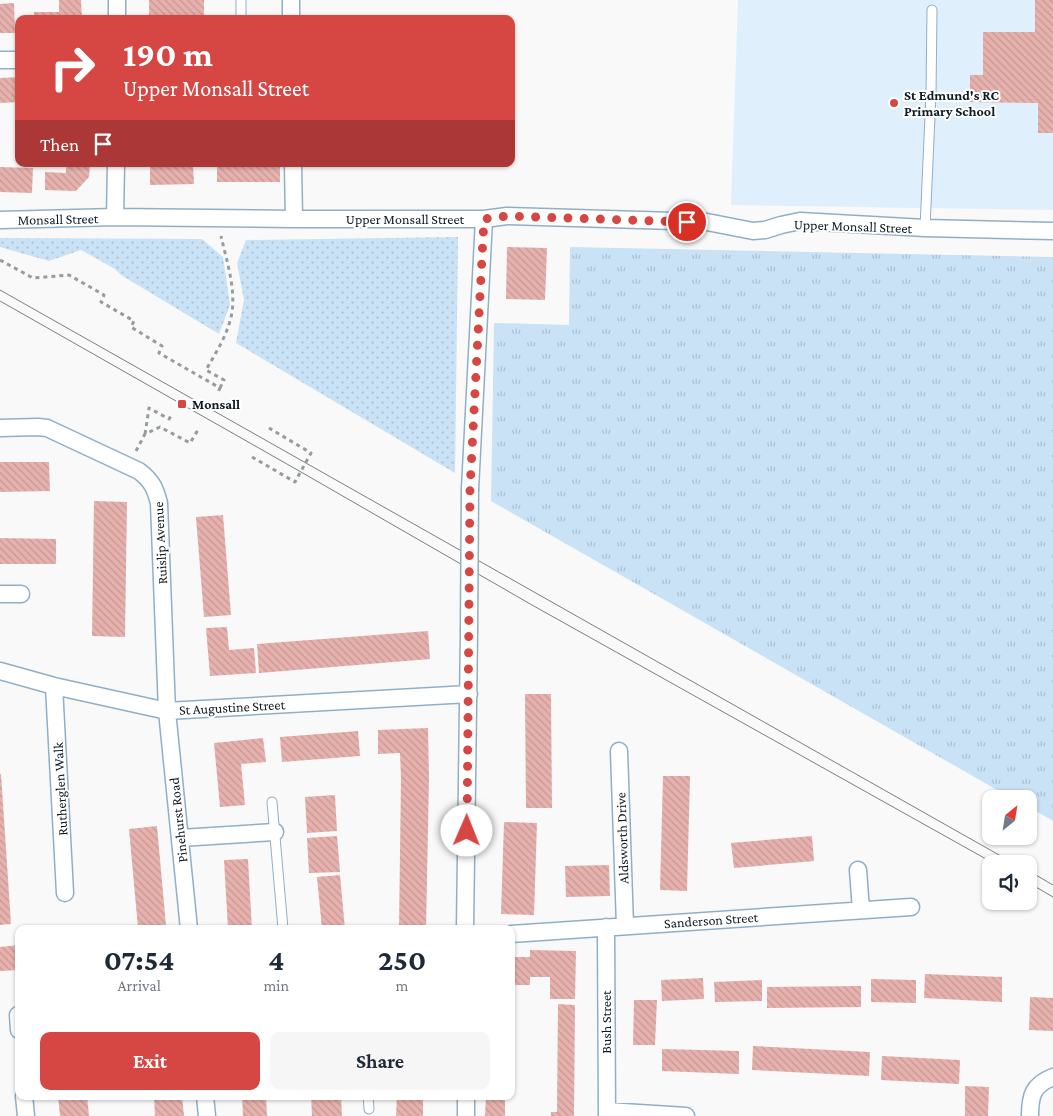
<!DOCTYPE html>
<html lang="en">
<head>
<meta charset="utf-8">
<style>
  :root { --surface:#fff; --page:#f6f6f7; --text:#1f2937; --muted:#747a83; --accent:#d64744 }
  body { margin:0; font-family:"Crimson Pro",serif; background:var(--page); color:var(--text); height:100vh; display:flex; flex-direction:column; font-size:19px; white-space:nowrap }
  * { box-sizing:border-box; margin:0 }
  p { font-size:16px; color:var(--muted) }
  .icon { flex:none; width:28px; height:28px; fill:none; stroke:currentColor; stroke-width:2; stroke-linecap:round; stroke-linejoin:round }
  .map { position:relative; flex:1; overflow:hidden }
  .sheet { position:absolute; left:15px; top:925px; width:500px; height:175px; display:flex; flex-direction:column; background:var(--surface); border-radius:10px; box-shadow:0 1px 4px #0004 }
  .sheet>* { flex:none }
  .hud { position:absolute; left:15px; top:15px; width:500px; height:152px; border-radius:10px; box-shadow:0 1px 4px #0004; background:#d64744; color:#fff; overflow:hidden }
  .needle { width:32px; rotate:30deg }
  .buttons { position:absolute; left:982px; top:790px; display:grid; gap:10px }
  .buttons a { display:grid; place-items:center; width:55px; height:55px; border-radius:10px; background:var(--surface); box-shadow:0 1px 4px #0004; font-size:25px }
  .pin { position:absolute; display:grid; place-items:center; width:42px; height:42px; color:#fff; margin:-21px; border:2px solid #fff; border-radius:50%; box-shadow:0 1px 5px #0007 }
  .me { position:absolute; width:55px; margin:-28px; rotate:1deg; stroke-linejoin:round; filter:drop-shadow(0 0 4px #0008) }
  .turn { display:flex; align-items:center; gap:18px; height:105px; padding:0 25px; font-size:22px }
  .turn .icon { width:65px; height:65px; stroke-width:2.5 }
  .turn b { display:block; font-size:35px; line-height:42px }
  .then { display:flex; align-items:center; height:48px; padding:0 25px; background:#0003; gap:10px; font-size:19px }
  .eta { display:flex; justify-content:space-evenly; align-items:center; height:85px; text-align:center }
  .eta b { font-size:30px; font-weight:700; line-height:35px }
  .button { display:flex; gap:10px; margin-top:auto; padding:10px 25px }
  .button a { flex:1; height:58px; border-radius:10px; background:var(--accent); color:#fff; font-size:20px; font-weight:700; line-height:58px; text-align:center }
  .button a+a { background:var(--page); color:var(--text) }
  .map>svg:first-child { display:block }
  .built { fill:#dfeffb }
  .grass { fill:url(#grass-dots) }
  .park { fill:url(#park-tufts) }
  .building { fill:url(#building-back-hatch) }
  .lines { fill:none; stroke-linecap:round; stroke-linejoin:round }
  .service-casing { stroke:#90afc7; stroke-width:11 }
  .minor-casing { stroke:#90afc7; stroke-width:19 }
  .path { stroke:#979c9f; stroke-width:3; stroke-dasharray:4 4; stroke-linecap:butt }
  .service { stroke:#fff; stroke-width:9 }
  .minor { stroke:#fff; stroke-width:16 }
  .tram { stroke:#797f84; stroke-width:1 }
  .minor-bridge-casing { stroke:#90afc7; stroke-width:19; stroke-linecap:butt }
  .minor-bridge { stroke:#fff; stroke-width:16 }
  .route { stroke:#d64744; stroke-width:9; stroke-dasharray:0 16.2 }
  .poi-dot { fill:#d64744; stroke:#fff; stroke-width:2 }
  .labels { text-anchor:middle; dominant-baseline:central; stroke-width:4; stroke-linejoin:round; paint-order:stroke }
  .poi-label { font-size:14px; font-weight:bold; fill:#0e1a22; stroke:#fff; text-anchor:start }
  .street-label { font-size:14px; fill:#0e1a22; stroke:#fff }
</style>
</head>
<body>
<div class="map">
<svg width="1053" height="1116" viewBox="0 0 1053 1116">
  <defs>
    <pattern id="grass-dots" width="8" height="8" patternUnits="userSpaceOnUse" patternTransform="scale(1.25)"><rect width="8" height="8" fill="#c9e2f6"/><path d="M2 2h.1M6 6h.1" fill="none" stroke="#abc1d3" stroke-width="1.8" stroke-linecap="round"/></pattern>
    <pattern id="park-tufts" width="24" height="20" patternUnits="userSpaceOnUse" patternTransform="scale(1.25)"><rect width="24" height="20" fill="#c9e2f6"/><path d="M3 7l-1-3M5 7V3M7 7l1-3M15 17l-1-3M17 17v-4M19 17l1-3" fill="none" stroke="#abc1d3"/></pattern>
    <pattern id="building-back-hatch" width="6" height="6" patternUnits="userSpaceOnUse" patternTransform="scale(1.25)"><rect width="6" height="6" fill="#e7b2ad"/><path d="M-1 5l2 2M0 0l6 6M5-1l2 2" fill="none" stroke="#c59895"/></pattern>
  </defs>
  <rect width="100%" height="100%" fill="#f9f9f9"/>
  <!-- built -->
  <path class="built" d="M738,0H1053V210L731,205Z"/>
  <!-- grass -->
  <path class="grass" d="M458,237L455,473L236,343L244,300L237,263L246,240Z
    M0,238L202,239L223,257L230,305L219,334L121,275L115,269L81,250L49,261L0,247Z"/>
  <!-- park -->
  <path class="park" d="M570,247L1053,257V821L1029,807V799H1013L491,501L494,323L569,325Z"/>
  <!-- building -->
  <path class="building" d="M59,0H81L82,18L34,19V12H59Z
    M149,0H204V19H149Z
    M1035,0H1053V133H1038V103L970,102V75H983V32H1035Z
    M14,3L15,33H0V4Z
    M19,77V102L0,103V78Z
    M66,164H90L89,177L76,191L45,190V172L66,173Z
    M150,164H193L194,184L150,185Z
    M217,164H280V182H217Z
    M0,167L33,168L32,193L0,192Z
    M507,247L547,248L545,300L506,299Z
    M0,462H49L50,491L0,492Z
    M94,501L127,502L125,637L92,636Z
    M223,515L231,615L204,617L196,517Z
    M0,538L56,539V564H0Z
    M227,627L229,650L254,648L256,673L210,676L206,628Z
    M428,631L430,659L259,673L257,644Z
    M525,694H551L552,808H526Z
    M428,728L429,778L426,929H399L401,778L400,753L378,754V730Z
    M358,731L360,756L282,762L280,737Z
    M263,738L266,762L241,764L245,805L220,807L214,743Z
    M0,774H1L11,924L0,925Z
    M663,776H690L687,891L660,890Z
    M335,795L337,831L307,833L305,797Z
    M504,822L537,823L534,915L501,914Z
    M157,826L166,926L138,928L129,829Z
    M337,836L340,872L309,873L307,838Z
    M812,836L814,861L734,868L731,843Z
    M248,859L252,929H228L224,860Z
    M609,865L610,896L566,897L565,866Z
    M340,875L345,929H322L317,877Z
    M19,945V970L0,971V947Z
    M530,950L576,951L575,999H550V977H530V985H514V1007H511V957H530Z
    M925,974L1002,977V1002L924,998Z
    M703,978L704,999L662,1001L661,980Z
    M871,979L916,980V1003L871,1002Z
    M762,980V1001L715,1002L714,982Z
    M861,986V1007L767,1008V987Z
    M1030,997L1053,998V1031L1029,1030Z
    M634,1000H657L655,1045H633Z
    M558,1004L575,1005L574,1116H551V1112H557Z
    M753,1046L870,1052L869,1076L752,1070Z
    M662,1049L739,1051V1074L662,1071Z
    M882,1056L960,1060L959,1084L881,1080Z
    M965,1086L989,1087L988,1116H965Z
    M58,1096H87L89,1116H60Z
    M154,1096H182L184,1116H155Z
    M242,1096H266L267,1116H243Z
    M311,1096H341L342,1116H312Z
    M397,1096H423V1116H396Z
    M486,1096H505V1116H485Z"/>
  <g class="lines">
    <defs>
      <path id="service" d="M241,0V19
        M925,228L931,94L932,10
        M272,802L283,929
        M368,1096L369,1109"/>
      <path id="minor" d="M291,0V19
        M117,19V0
        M0,60H19
        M293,164L294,219
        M115,217L116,164
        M0,220L115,217L294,219H484L507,216L707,222L753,231L765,230L781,225L800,221L925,228L1053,231
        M0,428L38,427L47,428L139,471C152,481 155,488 159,503L167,711L189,929
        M470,489L484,219
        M0,594H21
        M0,671L54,686L167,711L469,694
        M54,686L65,893
        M619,751L625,926
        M180,838L275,832
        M858,870L861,910
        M606,927L607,1116
        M465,929L469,631
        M511,934L911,907
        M18,1015L19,1030
        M24,1096L26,1116
        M205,1096L207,1116
        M466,1096V1116
        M607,1111L686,1116
        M1030,1116C1030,1095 1033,1085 1053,1077"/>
    </defs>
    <!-- service casing -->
    <use href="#service" class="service-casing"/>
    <!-- minor casing -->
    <use href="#minor" class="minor-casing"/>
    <!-- path -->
    <path class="path" d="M0,260L33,278L69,275L104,295L101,302L134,321L131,327L162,346L159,353L220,388L217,394
      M220,388L224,380L206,370C215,354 225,339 230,321C238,294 227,263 221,236
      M145,434L149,408L169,419L172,415
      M136,451L145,434L160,427L190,443L198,430
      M252,457L295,482L311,453L269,428"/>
    <!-- service -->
    <use href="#service" class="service"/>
    <!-- minor -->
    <use href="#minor" class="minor"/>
    <!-- tram -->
    <path class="tram" d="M0,290L1015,864
      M0,301L301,472L532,605L995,864
      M1029,871L1053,885
      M1029,883L1053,897"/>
    <defs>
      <path id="minor-bridge" d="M469,631L470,489"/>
    </defs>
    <!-- minor-bridge casing -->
    <use href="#minor-bridge" class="minor-bridge-casing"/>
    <!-- minor-bridge -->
    <use href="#minor-bridge" class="minor-bridge"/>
  </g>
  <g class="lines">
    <!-- route -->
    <path class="route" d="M467,831L470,489L484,219L507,216L687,222"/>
  </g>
  <!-- markers -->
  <g class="poi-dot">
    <circle cx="894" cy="103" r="5"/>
    <rect x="177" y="399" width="10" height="10" rx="2.5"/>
  </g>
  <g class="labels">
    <!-- poi labels -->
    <g class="poi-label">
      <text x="904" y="95">St Edmund's RC<tspan x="904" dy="16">Primary School</tspan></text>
      <text x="192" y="404">Monsall</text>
    </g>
    <!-- street labels -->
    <g class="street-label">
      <text transform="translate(58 219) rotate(-1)">Monsall Street</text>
      <text x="405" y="219">Upper Monsall Street</text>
      <text transform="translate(853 226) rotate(2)">Upper Monsall Street</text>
      <text transform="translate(160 543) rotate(-93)">Ruislip Avenue</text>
      <text transform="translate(232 707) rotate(-3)">St Augustine Street</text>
      <text transform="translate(60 789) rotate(-93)">Rutherglen Walk</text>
      <text transform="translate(178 820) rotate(-96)">Pinehurst Road</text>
      <text transform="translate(622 838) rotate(-92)">Aldsworth Drive</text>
      <text transform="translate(711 920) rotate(-4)">Sanderson Street</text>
      <text transform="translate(606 1022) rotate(-90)">Bush Street</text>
    </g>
  </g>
</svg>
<div class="buttons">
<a><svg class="needle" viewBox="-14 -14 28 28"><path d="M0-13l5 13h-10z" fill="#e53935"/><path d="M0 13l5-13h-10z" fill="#747a83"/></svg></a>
<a><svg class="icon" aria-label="sound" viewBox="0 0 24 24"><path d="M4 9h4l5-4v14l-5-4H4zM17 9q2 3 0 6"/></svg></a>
</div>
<div class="pin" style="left:687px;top:222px;background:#d93025"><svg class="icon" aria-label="arrive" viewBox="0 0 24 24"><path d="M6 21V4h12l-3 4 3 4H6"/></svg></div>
<svg class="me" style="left:467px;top:831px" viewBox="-20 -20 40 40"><circle r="19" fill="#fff"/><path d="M0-13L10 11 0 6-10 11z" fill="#d64744"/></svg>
<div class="hud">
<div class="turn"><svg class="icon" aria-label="right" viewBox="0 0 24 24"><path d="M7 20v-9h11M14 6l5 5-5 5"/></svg><div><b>190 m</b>Upper Monsall Street</div></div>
<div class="then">Then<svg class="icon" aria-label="arrive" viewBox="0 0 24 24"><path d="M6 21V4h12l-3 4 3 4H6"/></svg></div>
</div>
<section class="sheet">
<div class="eta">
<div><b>07:54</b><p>Arrival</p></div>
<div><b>4</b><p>min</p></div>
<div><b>250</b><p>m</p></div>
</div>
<div class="button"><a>Exit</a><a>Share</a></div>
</section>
</div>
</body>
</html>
